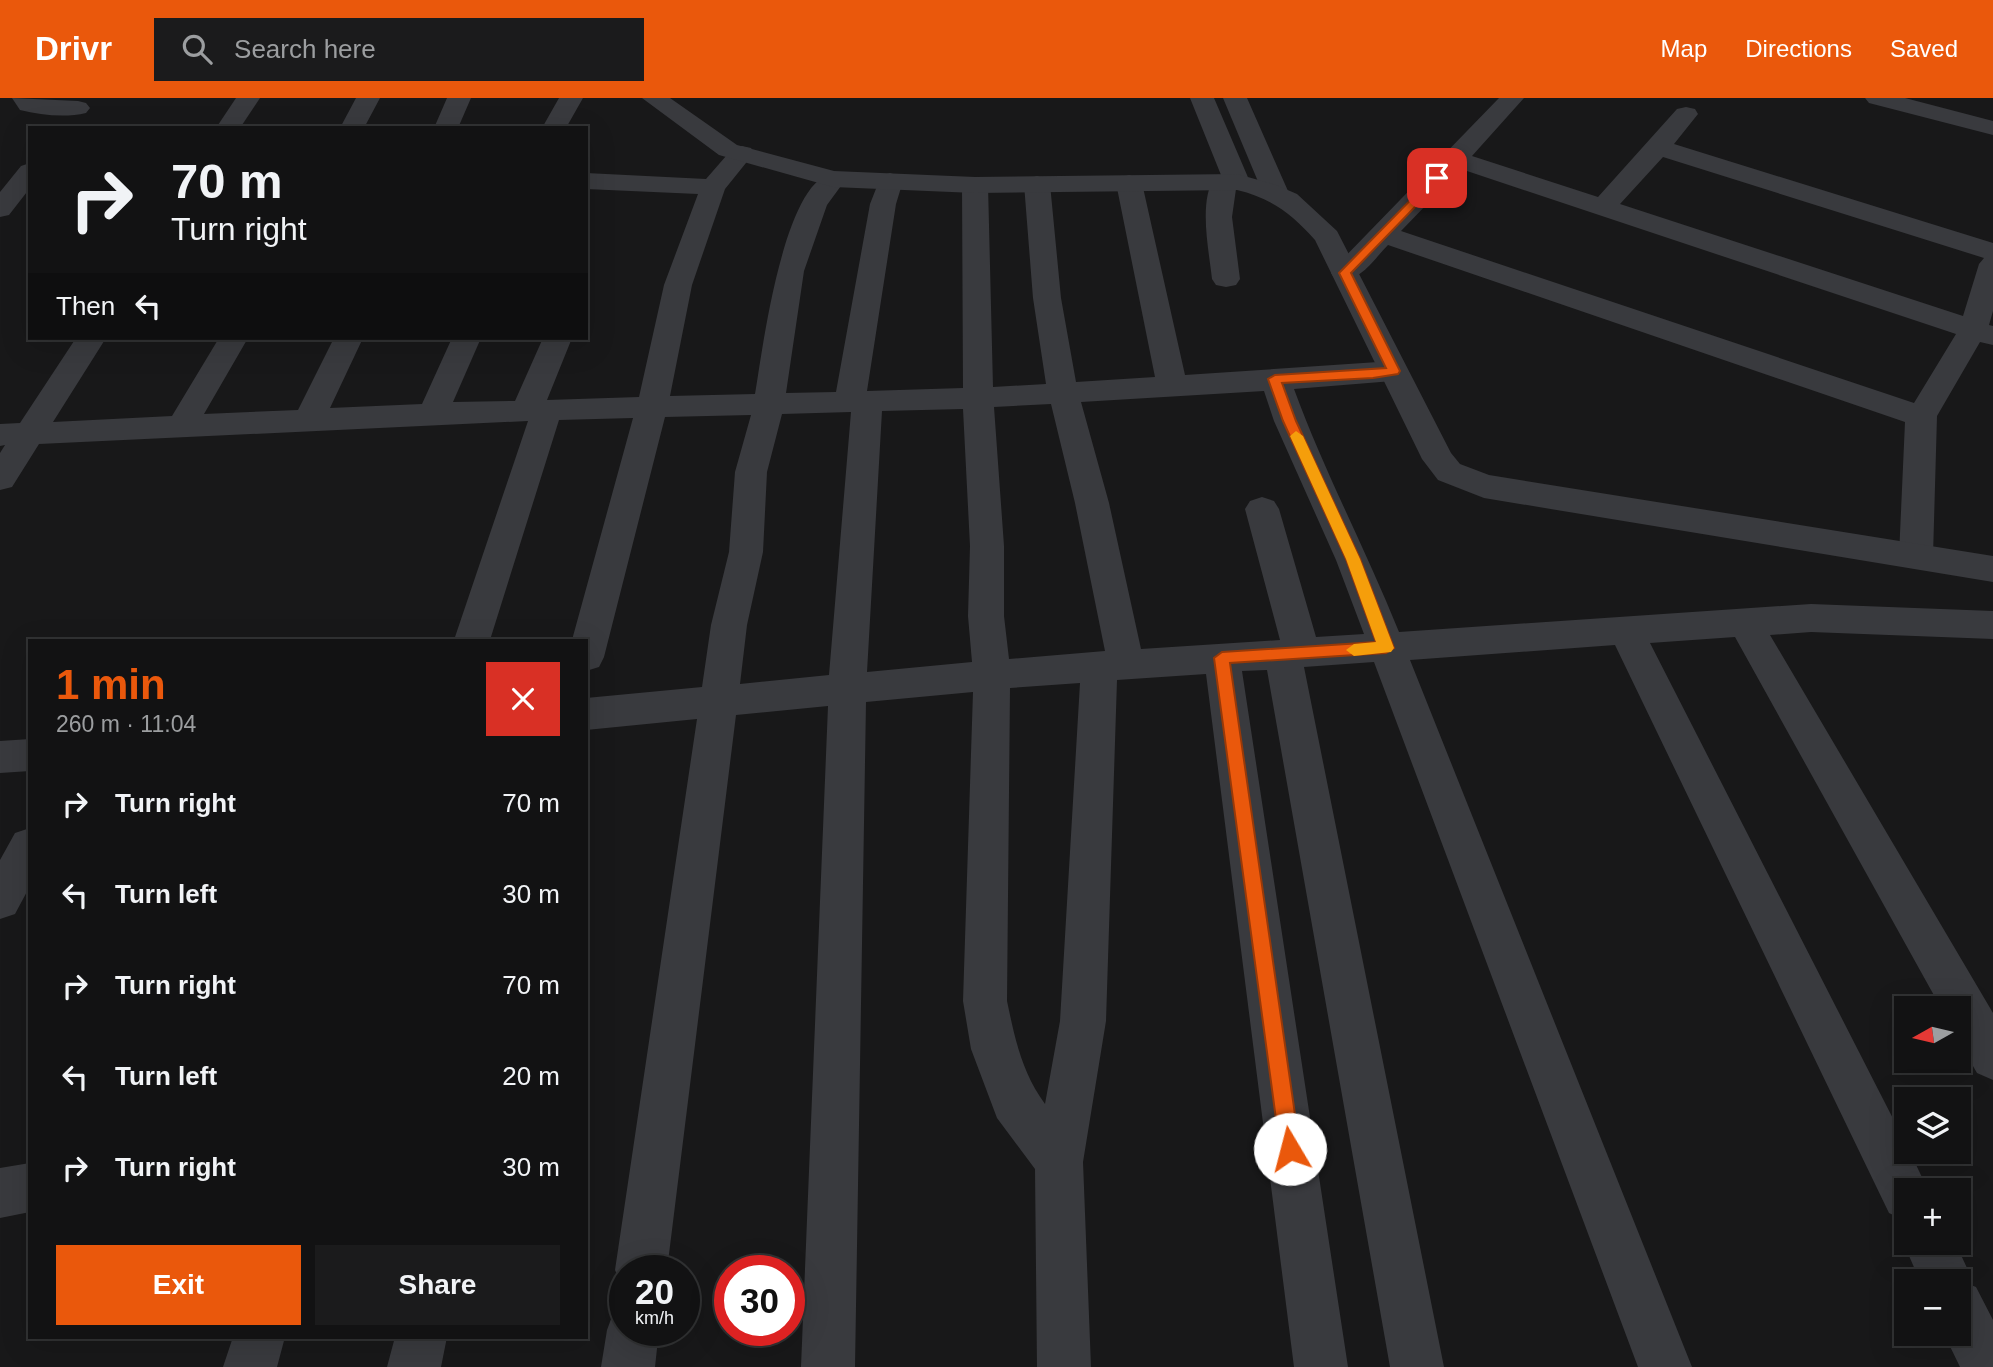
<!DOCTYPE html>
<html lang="en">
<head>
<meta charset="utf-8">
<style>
  :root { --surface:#121213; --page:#1b1b1c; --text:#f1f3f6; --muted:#9c9ea0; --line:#313233; --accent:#ea580c }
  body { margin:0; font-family:Helvetica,sans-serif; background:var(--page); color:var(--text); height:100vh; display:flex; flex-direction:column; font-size:26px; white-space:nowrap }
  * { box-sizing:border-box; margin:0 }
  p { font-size:23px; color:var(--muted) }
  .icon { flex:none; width:38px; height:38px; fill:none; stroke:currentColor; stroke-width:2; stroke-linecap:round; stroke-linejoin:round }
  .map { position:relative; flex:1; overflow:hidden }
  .sheet { position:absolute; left:28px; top:541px; width:560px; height:700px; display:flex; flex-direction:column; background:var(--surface); border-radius:0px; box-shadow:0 7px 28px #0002,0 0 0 2px var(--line) }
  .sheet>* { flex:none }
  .hud { position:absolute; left:28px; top:28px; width:560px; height:214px; border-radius:0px; box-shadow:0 7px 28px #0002,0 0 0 2px var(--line); background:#121213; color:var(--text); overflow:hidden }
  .needle { width:46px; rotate:262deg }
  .tools { position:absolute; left:1894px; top:898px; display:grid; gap:14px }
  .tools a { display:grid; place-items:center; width:77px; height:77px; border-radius:0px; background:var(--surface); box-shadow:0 7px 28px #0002,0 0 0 2px var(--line); font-size:35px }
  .speed { position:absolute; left:609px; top:1157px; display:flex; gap:14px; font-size:35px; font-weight:700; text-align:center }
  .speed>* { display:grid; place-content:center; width:91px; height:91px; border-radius:50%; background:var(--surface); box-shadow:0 7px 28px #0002,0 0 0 2px var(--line); line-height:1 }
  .speed small { font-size:18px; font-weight:400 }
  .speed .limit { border:10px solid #d22; background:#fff; color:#111 }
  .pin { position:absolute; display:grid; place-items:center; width:60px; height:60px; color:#fff; margin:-30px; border-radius:14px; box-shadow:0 4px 10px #0006 }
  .me { position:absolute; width:77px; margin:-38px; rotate:352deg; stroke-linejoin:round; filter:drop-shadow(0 0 5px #0008) }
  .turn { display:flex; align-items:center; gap:24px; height:147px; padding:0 28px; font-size:32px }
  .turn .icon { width:91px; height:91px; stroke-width:2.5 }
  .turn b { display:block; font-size:49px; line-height:60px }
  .then { display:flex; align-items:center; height:66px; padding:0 28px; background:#0003; gap:14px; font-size:26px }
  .round { display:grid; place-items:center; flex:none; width:74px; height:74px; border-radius:0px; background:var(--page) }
  .headline { display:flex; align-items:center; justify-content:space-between; height:119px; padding:0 28px }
  h1 { font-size:42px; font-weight:700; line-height:52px; color:var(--accent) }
  .primary-button { display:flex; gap:14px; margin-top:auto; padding:14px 28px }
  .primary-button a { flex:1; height:80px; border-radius:0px; background:var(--accent); color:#fff; font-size:28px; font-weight:700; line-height:80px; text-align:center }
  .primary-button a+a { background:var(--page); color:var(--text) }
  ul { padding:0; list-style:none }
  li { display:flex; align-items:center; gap:21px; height:91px; padding:0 28px }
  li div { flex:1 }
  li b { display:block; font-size:26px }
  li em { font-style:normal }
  header { display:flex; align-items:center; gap:42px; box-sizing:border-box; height:98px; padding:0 35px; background:var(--accent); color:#fff }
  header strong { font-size:33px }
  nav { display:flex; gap:38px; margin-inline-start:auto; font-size:24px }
  .search { width:490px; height:63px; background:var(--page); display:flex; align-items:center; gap:18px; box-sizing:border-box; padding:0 24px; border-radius:0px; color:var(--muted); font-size:26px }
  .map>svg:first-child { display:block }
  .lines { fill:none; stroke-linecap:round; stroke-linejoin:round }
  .minor { fill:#393a3e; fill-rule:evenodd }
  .tertiary { fill:#393a3e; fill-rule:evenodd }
  .route { fill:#ea580c; stroke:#983908; stroke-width:2 }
  .slow { fill:#f59e0b }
</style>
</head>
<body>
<header>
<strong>Drivr</strong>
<div class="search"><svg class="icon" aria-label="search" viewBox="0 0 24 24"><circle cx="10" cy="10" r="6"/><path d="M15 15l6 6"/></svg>Search here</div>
<nav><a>Map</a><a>Directions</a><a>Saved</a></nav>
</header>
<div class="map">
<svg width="1993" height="1269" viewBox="0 0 1993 1269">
  <rect width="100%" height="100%" fill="#181819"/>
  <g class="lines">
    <!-- minor -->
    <path class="minor" d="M12,0L78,3L86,5L90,10L86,15C65,20 41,17 20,12Z
      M236,0H260L240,30H216Z
      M356,0H380L364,30H340Z
      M447,0H471L458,30H434Z
      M559,0H583L566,30H542Z
      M1190,0H1214L1250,84L1246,89L1236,91L1232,119L1240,181L1236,187L1226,189L1216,187L1212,181C1209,153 1198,102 1215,79L1221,77Z
      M1223,0H1247L1288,93L1284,98L1275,101L1266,98L1262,93Z
      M1499,0H1524L1472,58L1598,99L1677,11L1686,9L1695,11L1698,16L1674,46L1993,145V213L1989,227L1993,228V247L1980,244L1937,318L1933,458L1928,467L1916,471L1904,467L1899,458L1905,324L1388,147C1373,162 1359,187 1335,181L1331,175L1335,169ZM1663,59L1984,160L1979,166L1963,218L1620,106ZM1461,71L1956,236L1914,305L1401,133Z
      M1865,0H1905L1993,23V37L1869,5Z
      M742,48L751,50L754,55L725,91L692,187L670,298L755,296C762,257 785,61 842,76L846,81L827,107L804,173L786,295L836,294L870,106L881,78L890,75L899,78L903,83L896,106L867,293L963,290L962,87L966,82L975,79L984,82L988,87L993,289L1046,286L1033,200L1024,86L1028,81L1037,78L1046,81L1050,86L1061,200L1076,284L1155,279L1116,85L1120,80L1129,77L1138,80L1142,85L1185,277L1393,263L1404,266L1408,273L1404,280L1393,283L1294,291C1324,373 1366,452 1399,534L1811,506L1993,513V541L1811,534L1770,537L1993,915V982L1977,975L1958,942V910H1941L1735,539L1650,545L1906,1046V1054H1910L1928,1092H1906V1123L1889,1115L1615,547L1410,562L1692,1269H1638L1374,564L1304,569L1444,1269H1390L1267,572L1242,573L1348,1269H1294L1206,576L1117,582L1106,923L1083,1064L1091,1269H1037L1035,1071L997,1020L971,951L963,903L973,594L866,604L855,1269H801L828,608L736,617L667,1172H625L623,1190L615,1172L697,621L586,632V600L702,589L711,527L729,454L735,374L751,317L665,319L604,559L599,569L586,573V542H572L633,320L559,322L490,542H454L528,323L39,346L12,389L0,392V355L5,347L0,348V326L20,325L76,240H106L53,324L172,318L219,240H248L204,316L298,312L334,240H363L330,310L422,306L452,240H481L453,304L515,303L543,240H572L547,302L639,299L664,187L698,96L586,91V75L706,81L733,50ZM1264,293L1274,323L1336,462L1364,536L1316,539L1279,411L1274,403L1262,399L1250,403L1245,411L1280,542L1141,551L1109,405L1081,304ZM1051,306L1075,405L1105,553L1009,561L1004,518V448L994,309ZM963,311L970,448L968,518L972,564L867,574L882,313ZM851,314L829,577L740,586L747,527L763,454L767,374L782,316ZM1080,585L1060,923L1045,1006C1022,975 1015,941 1007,903L1010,590Z
      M30,65V90L9,117L0,119V94L21,68Z
      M30,641V673L0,675V643Z
      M30,730V788L15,816L0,821V762L15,735Z
      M30,1065V1114L0,1120V1070Z
      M1906,1137V1144H1955L1973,1183L1971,1187L1976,1189L1993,1222V1269H1960L1944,1236H1958V1183H1920L1903,1144Z
      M625,1209V1232H659L655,1269H601L607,1232L614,1213Z
      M233,1239H285L277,1269H223Z
      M395,1239H447L441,1269H387Z"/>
    <!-- tertiary -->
    <path class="tertiary" d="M642,0H670L737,47L834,73L975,79L1237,76L1276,87L1297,96L1337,133L1451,355L1460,366L1489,377L1993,458V484L1484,400L1438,382L1422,361L1315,142C1292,116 1271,100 1237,92L975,95L833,89L719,57Z"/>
  </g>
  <!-- route -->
  <path class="route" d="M1434,78L1443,80L1351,175L1400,273L1398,276L1373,280L1282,285L1296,323L1360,461L1394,550L1386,555L1230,565L1300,1051L1297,1058L1290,1061L1283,1058L1280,1051L1214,560L1222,554L1376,544L1346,461L1283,323L1268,281L1275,277L1386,270L1339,175Z"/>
  <!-- slow -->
  <path class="slow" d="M1296,333L1303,338L1360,461L1394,550L1391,554L1354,558L1346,552L1354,546L1376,544L1346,461L1290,338Z"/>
</svg>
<div class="tools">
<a><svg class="needle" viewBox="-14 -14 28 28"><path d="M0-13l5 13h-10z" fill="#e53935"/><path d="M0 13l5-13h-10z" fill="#9c9ea0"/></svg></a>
<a><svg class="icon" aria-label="layers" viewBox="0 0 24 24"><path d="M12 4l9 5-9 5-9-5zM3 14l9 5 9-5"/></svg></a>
<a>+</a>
<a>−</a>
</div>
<div class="speed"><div>20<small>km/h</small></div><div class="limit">30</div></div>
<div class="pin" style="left:1437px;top:80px;background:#d93025"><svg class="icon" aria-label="arrive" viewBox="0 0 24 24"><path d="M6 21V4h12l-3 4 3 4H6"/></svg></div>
<svg class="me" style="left:1290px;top:1051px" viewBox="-20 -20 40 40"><circle r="19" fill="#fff"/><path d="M0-13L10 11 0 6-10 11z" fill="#ea580c"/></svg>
<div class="hud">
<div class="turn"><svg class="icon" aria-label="right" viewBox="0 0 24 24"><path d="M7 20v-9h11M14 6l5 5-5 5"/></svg><div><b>70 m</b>Turn right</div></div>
<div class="then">Then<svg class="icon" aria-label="left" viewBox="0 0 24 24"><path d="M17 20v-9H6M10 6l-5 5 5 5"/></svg></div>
</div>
<section class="sheet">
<div class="headline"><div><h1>1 min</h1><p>260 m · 11:04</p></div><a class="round" style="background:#d93025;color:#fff"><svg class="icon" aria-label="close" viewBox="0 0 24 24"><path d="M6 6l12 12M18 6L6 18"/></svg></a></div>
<ul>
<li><svg class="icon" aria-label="right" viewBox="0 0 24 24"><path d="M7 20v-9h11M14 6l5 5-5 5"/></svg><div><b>Turn right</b></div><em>70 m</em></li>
<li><svg class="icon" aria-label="left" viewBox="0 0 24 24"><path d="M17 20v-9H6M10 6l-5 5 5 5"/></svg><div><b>Turn left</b></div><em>30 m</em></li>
<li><svg class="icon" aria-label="right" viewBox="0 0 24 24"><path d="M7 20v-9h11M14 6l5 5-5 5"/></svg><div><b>Turn right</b></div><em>70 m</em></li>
<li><svg class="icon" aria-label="left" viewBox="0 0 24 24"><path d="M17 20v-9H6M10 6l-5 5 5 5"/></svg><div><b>Turn left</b></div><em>20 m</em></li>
<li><svg class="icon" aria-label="right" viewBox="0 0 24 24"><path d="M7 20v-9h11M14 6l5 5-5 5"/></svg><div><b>Turn right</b></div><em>30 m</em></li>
</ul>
<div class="primary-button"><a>Exit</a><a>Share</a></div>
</section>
</div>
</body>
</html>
